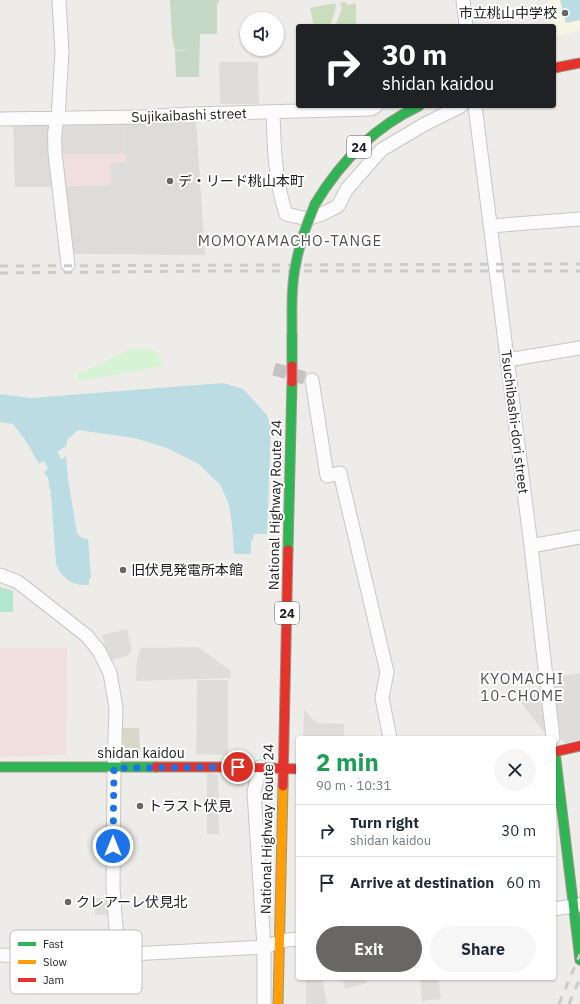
<!DOCTYPE html>
<html lang="en">
<head>
<meta charset="utf-8">
<style>
  :root { --surface:#fff; --page:#f6f6f7; --text:#1f2937; --muted:#747a83; --line:#e0e1e3; --accent:#686766 }
  body { margin:0; font-family:"IBM Plex Sans","Noto Sans JP",sans-serif; background:var(--page); color:var(--text); height:100vh; display:flex; flex-direction:column; font-size:15px; white-space:nowrap }
  * { box-sizing:border-box; margin:0 }
  p { font-size:13px; color:var(--muted) }
  .icon { flex:none; width:22px; height:22px; fill:none; stroke:currentColor; stroke-width:2; stroke-linecap:round; stroke-linejoin:round }
  .map { position:relative; flex:1; overflow:hidden }
  .details { position:absolute; left:296px; top:736px; width:260px; height:244px; display:flex; flex-direction:column; background:var(--surface); border-radius:4px; box-shadow:0 1px 3px #0004 }
  .details>* { flex:none }
  .top-card { position:absolute; left:296px; top:24px; width:260px; height:84px; border-radius:4px; box-shadow:0 1px 3px #0004; background:#202124; color:#fff; overflow:hidden }
  .fabs { position:absolute; left:240px; top:12px; display:grid; gap:8px }
  .fabs a { display:grid; place-items:center; width:44px; height:44px; border-radius:50%; background:var(--surface); box-shadow:0 1px 3px #0004; font-size:20px }
  .pin { position:absolute; display:grid; place-items:center; width:34px; height:34px; color:#fff; margin:-17px; border:2px solid #fff; border-radius:50%; box-shadow:0 1px 4px #0007 }
  .me { position:absolute; width:44px; margin:-22px; rotate:0deg; stroke-linejoin:round; filter:drop-shadow(0 0 3px #0008) }
  .turn { display:flex; align-items:center; gap:14px; height:84px; padding:0 20px; font-size:18px }
  .turn .icon { width:52px; height:52px; stroke-width:2.5 }
  .turn b { display:block; font-size:28px; line-height:34px }
  .round { display:grid; place-items:center; flex:none; width:42px; height:42px; border-radius:21px; background:var(--page) }
  .overview { display:flex; align-items:center; justify-content:space-between; height:68px; padding:0 20px }
  h1 { font-size:24px; font-weight:700; line-height:30px; color:#1e9e55 }
  .button { display:flex; gap:8px; margin-top:auto; padding:8px 20px }
  .button a { flex:1; height:46px; border-radius:24px; background:var(--accent); color:#fff; font-size:16px; font-weight:700; line-height:46px; text-align:center }
  .button a+a { background:var(--page); color:var(--text) }
  ul { padding:0; list-style:none }
  li { display:flex; align-items:center; gap:12px; height:52px; padding:0 20px; border-top:1px solid var(--line) }
  li div { flex:1 }
  li b { display:block; font-size:15px }
  li em { font-style:normal }
  .map>svg:first-child { display:block }
  .residential { fill:#dddcda }
  .commercial { fill:#f0dfde }
  .education { fill:#f7f6e4 }
  .construction { fill:#d8d7ca }
  .forest { fill:#caddbd }
  .cemetery { fill:#c6d9c6 }
  .park { fill:#d6f4d5 }
  .pitch { fill:#b2e6ce }
  .parking { fill:#dedddc }
  .water { fill:#bbdce3 }
  .lines { fill:none; stroke-linecap:round; stroke-linejoin:round }
  .canal { stroke:#bbdce3; stroke-width:16 }
  .street-tunnel { stroke:#c5c3c1; stroke-width:13; stroke-dasharray:13 6; stroke-linecap:butt }
  .street-casing { stroke:#c7c6c5; stroke-width:15 }
  .fast-casing { stroke:#98987f; stroke-width:11 }
  .slow-casing { stroke:#98987f; stroke-width:11 }
  .jam-casing { stroke:#98987f; stroke-width:11 }
  .street { stroke:#fcfcfc; stroke-width:13 }
  .fast { stroke:#30b455; stroke-width:9 }
  .slow { stroke:#ff9f0a; stroke-width:9 }
  .jam { stroke:#e5322d; stroke-width:9 }
  .rail { stroke:#cbcbca; stroke-width:3; stroke-dasharray:8 8; stroke-linecap:butt }
  .fast-bridge-casing { stroke:#c59eac; stroke-width:11; stroke-linecap:butt }
  .jam-bridge-casing { stroke:#c59eac; stroke-width:11; stroke-linecap:butt }
  .fast-bridge { stroke:#30b455; stroke-width:9 }
  .jam-bridge { stroke:#e5322d; stroke-width:9 }
  .route { stroke:#1a73e8; stroke-width:7; stroke-dasharray:0 12.6 }
  .poi-dot { fill:#686766; stroke:#fff; stroke-width:1.5 }
  .labels { text-anchor:middle; dominant-baseline:central; stroke-width:4; stroke-linejoin:round; paint-order:stroke }
  .shield { fill:#fff; stroke:#636363; stroke-width:1 }
  .shield-label { font-size:13px; font-weight:bold; fill:#202020 }
  .poi-label { font-size:14px; fill:#202020; stroke:#fff; text-anchor:start }
  .street-label { font-size:14px; fill:#202020; stroke:#fff }
  .neighbourhood-label { font-size:15px; letter-spacing:1px; fill:#535353; stroke:#fff }
  .key { fill:#fff; stroke:#bcbcbc; stroke-width:1 }
  .key-label { font-size:11px; fill:#202020 }
</style>
</head>
<body>
<div class="map">
<svg width="580" height="1004" viewBox="0 0 580 1004">
  <rect width="100%" height="100%" fill="#eeece9"/>
  <!-- residential -->
  <path class="residential" d="M196,120L205,255L74,254L72,250L64,186L111,185L110,163L126,162L125,124Z
    M13,124H48L54,187H15Z"/>
  <!-- commercial -->
  <path class="commercial" d="M125,124L126,162L110,163L111,185L64,186L61,160L62,125Z
    M0,648H67L66,755L0,757Z"/>
  <!-- education -->
  <path class="education" d="M549,0H580V31L554,36V26H552Z"/>
  <!-- construction -->
  <path class="construction" d="M122,728H139L140,754L123,755Z"/>
  <!-- forest -->
  <path class="forest" d="M346,2L347,5L356,3V26H335L342,8L340,3Z
    M335,3L336,7L330,26H314L310,8Z"/>
  <!-- cemetery -->
  <path class="cemetery" d="M170,0H220L217,4V34H200L199,77H176L175,51L191,50H175L172,37Z"/>
  <!-- park -->
  <path class="park" d="M131,349L155,350L164,366L79,381L78,374Z"/>
  <!-- pitch -->
  <path class="pitch" d="M0,587L13,591V612H0Z"/>
  <!-- parking -->
  <path class="parking" d="M219,62H258L259,104H220Z
    M125,124L126,154H60L62,125Z
    M127,629L132,650L127,656L109,661L102,635Z
    M198,647L230,670L231,678L136,681L137,659L141,648Z
    M580,673V740L565,743L561,739L551,678Z
    M197,680H228V755L196,754Z
    M542,689L548,732H544L518,699L517,695Z
    M304,710L317,723L344,724V738H303Z
    M207,772L218,775L219,834H207Z
    M95,898H109V915H95Z
    M306,978H322L327,1004H306Z
    M342,978H365L367,983L345,989Z
    M420,978H438L441,999L422,1001Z"/>
  <!-- water -->
  <path class="water" d="M560,0H580V20L566,23Z
    M223,383L243,389L267,415L271,426L267,534H254L253,540H251V554H234L232,523L229,505L220,484L215,480L199,464L167,448L134,438L78,430L67,440L66,446L39,464L26,441L13,424L0,422V394L31,398Z
    M66,456L68,479L77,533L82,538L88,539L91,578L89,579V585C73,586 62,579 56,564L50,481L44,472Z"/>
  <g class="lines">
    <!-- canal -->
    <path class="canal" d="M39,436L55,464L57,485"/>
    <!-- street-tunnel -->
    <path class="street-tunnel" d="M274,369L312,380"/>
    <defs>
      <path id="street" d="M59,0L62,52L58,118C53,129 55,141 55,153L68,265
        M463,0L466,26
        M475,106L531,546L553,738
        M273,112C274,147 275,181 286,214L307,219L322,214L338,206L347,189L381,150L425,124L461,106
        M0,119L141,117L192,114L371,109L376,106
        M490,226L580,219
        M507,360L580,348
        M312,380L327,476L340,473L387,672L382,698L390,738
        M531,546L580,537
        M0,575L18,582L87,636L99,651L110,673L116,708L114,768L113,888L118,954
        M260,767L254,792L264,947V1004
        M554,909L580,905
        M0,955L53,958L264,947L286,940L298,939"/>
      <path id="fast" d="M315,204C341,161 374,127 419,106
        M292,334V366
        M288,550L292,382
        M555,752L580,960
        M0,767H156"/>
      <path id="slow" d="M278,1004L283,786"/>
      <path id="jam" d="M554,68L580,63
        M554,752L580,746
        M156,767H238L298,769
        M283,786L288,550"/>
    </defs>
    <!-- street casing -->
    <use href="#street" class="street-casing"/>
    <!-- fast casing -->
    <use href="#fast" class="fast-casing"/>
    <!-- slow casing -->
    <use href="#slow" class="slow-casing"/>
    <!-- jam casing -->
    <use href="#jam" class="jam-casing"/>
    <!-- street -->
    <use href="#street" class="street"/>
    <!-- fast -->
    <use href="#fast" class="fast"/>
    <!-- slow -->
    <use href="#slow" class="slow"/>
    <!-- jam -->
    <use href="#jam" class="jam"/>
    <!-- rail -->
    <path class="rail" d="M0,266L580,264
      M0,273L204,271H580
      M559,1004L580,954
      M569,1004L580,978"/>
    <defs>
      <path id="fast-bridge" d="M292,334C292,310 291,286 296,263C300,242 307,223 315,204"/>
      <path id="jam-bridge" d="M292,366V382"/>
    </defs>
    <!-- fast-bridge casing -->
    <use href="#fast-bridge" class="fast-bridge-casing"/>
    <!-- jam-bridge casing -->
    <use href="#jam-bridge" class="jam-bridge-casing"/>
    <!-- fast-bridge -->
    <use href="#fast-bridge" class="fast-bridge"/>
    <!-- jam-bridge -->
    <use href="#jam-bridge" class="jam-bridge"/>
  </g>
  <g class="lines">
    <!-- route -->
    <path class="route" d="M113,846L114,768L238,767"/>
  </g>
  <!-- markers -->
  <g class="poi-dot">
    <circle cx="565" cy="13" r="4"/>
    <circle cx="170" cy="181" r="4"/>
    <circle cx="123" cy="570" r="4"/>
    <circle cx="140" cy="806" r="4"/>
    <circle cx="68" cy="902" r="4"/>
  </g>
  <g class="labels">
    <!-- shield labels -->
    <g class="shield">
      <rect x="347" y="136" width="24" height="22" rx="3"/>
      <rect x="275" y="602" width="24" height="22" rx="3"/>
    </g>
    <g class="shield-label">
      <text x="359" y="147">24</text>
      <text x="287" y="613">24</text>
    </g>
    <!-- poi labels -->
    <g class="poi-label">
      <text x="557" y="13" text-anchor="end">市立桃山中学校</text>
      <text x="178" y="181">デ・リード桃山本町</text>
      <text x="131" y="570">旧伏見発電所本館</text>
      <text x="148" y="806">トラスト伏見</text>
      <text x="76" y="902">クレアーレ伏見北</text>
    </g>
    <!-- street labels -->
    <g class="street-label">
      <text transform="translate(189 115) rotate(-2)">Sujikaibashi street</text>
      <text transform="translate(515 422) rotate(83)">Tsuchibashi-dori street</text>
      <text transform="translate(275 505) rotate(-89)">National Highway Route 24</text>
      <text x="141" y="753">shidan kaidou</text>
      <text transform="translate(267 829) rotate(-89)">National Highway Route 24</text>
    </g>
    <!-- neighbourhood labels -->
    <g class="neighbourhood-label">
      <text x="290" y="240">MOMOYAMACHO-TANGE</text>
      <text x="522" y="678">KYOMACHI<tspan x="522" dy="17">10-CHOME</tspan></text>
    </g>
  </g>
  <!-- legend -->
  <rect x="10" y="930" width="132" height="64" rx="6" class="key"/>
  <rect x="18" y="942" width="18" height="4" fill="#30b455"/>
  <rect x="18" y="960" width="18" height="4" fill="#ff9f0a"/>
  <rect x="18" y="978" width="18" height="4" fill="#e5322d"/>
  <g class="key-label">
    <text x="43" y="948">Fast</text>
    <text x="43" y="966">Slow</text>
    <text x="43" y="984">Jam</text>
  </g>
</svg>
<div class="fabs">
<a><svg class="icon" aria-label="sound" viewBox="0 0 24 24"><path d="M4 9h4l5-4v14l-5-4H4zM17 9q2 3 0 6"/></svg></a>
</div>
<div class="pin" style="left:238px;top:767px;background:#d93025"><svg class="icon" aria-label="arrive" viewBox="0 0 24 24"><path d="M6 21V4h12l-3 4 3 4H6"/></svg></div>
<svg class="me" style="left:113px;top:846px" viewBox="-20 -20 40 40"><circle r="17" fill="#1a73e8" stroke="#fff" stroke-width="3"/><path d="M0-11L8 9 0 5-8 9z" fill="#fff"/></svg>
<div class="top-card">
<div class="turn"><svg class="icon" aria-label="right" viewBox="0 0 24 24"><path d="M7 20v-9h11M14 6l5 5-5 5"/></svg><div><b>30 m</b>shidan kaidou</div></div>
</div>
<section class="details">
<div class="overview"><div><h1>2 min</h1><p>90 m · 10:31</p></div><a class="round"><svg class="icon" aria-label="close" viewBox="0 0 24 24"><path d="M6 6l12 12M18 6L6 18"/></svg></a></div>
<ul>
<li><svg class="icon" aria-label="right" viewBox="0 0 24 24"><path d="M7 20v-9h11M14 6l5 5-5 5"/></svg><div><b>Turn right</b><p>shidan kaidou</p></div><em>30 m</em></li>
<li><svg class="icon" aria-label="arrive" viewBox="0 0 24 24"><path d="M6 21V4h12l-3 4 3 4H6"/></svg><div><b>Arrive at destination</b></div><em>60 m</em></li>
</ul>
<div class="button"><a>Exit</a><a>Share</a></div>
</section>
</div>
</body>
</html>
